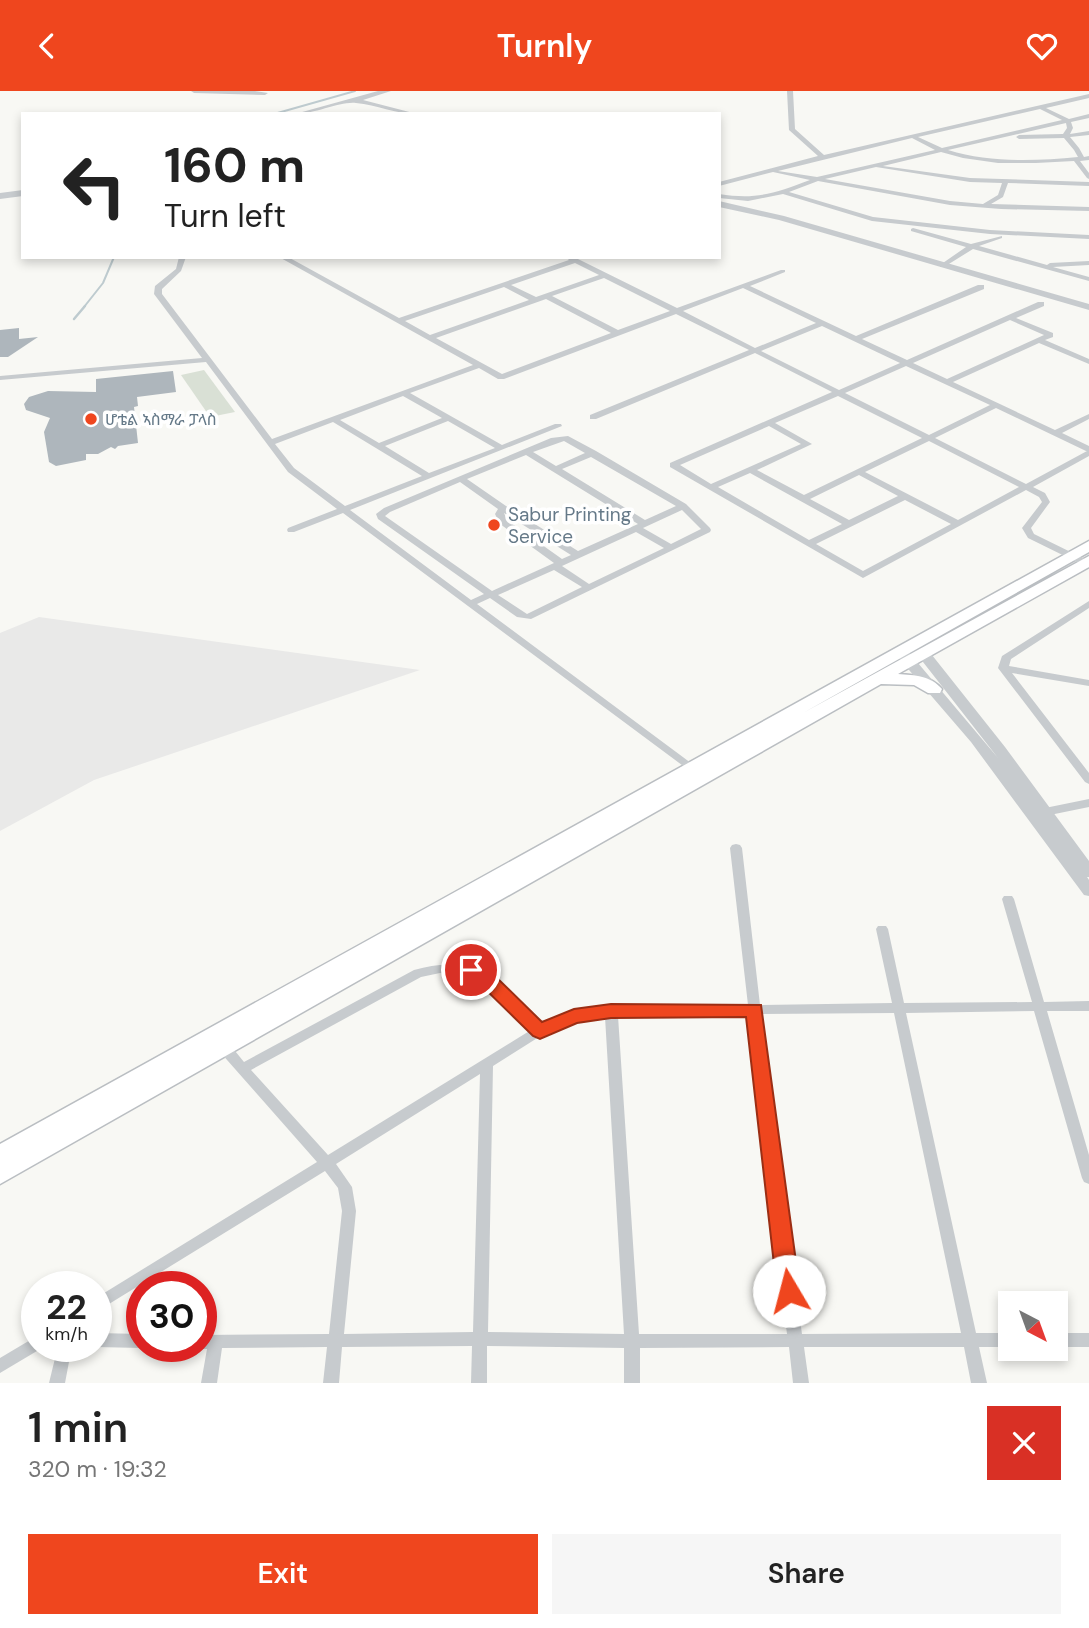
<!DOCTYPE html>
<html lang="en">
<head>
<meta charset="utf-8">
<style>
  :root { --surface:#fff; --page:#f6f6f6; --text:#222; --muted:#767676; --accent:#ef461e }
  body { margin:0; font-family:"DM Sans","Noto Sans Ethiopic",sans-serif; background:var(--page); color:var(--text); height:100vh; display:flex; flex-direction:column; font-size:26px; white-space:nowrap }
  * { box-sizing:border-box; margin:0 }
  p { font-size:23px; color:var(--muted) }
  .icon { flex:none; width:38px; height:38px; fill:none; stroke:currentColor; stroke-width:2; stroke-linecap:round; stroke-linejoin:round }
  .map { position:relative; height:1292px; overflow:hidden }
  .panel { display:flex; flex-direction:column; background:var(--surface); flex:1 }
  .panel>* { flex:none }
  .guide { position:absolute; left:21px; top:21px; width:700px; height:147px; border-radius:0px; box-shadow:0 4px 10px #0003; background:#fff; color:var(--text); overflow:hidden }
  .needle { width:46px; rotate:139deg }
  .fabs { position:absolute; left:998px; top:1200px; display:grid; gap:14px }
  .fabs a { display:grid; place-items:center; width:70px; height:70px; border-radius:0px; background:var(--surface); box-shadow:0 4px 10px #0003; font-size:35px }
  .speed { position:absolute; left:21px; top:1180px; display:flex; gap:14px; font-size:35px; font-weight:700; text-align:center }
  .speed>* { display:grid; place-content:center; width:91px; height:91px; border-radius:50%; background:var(--surface); box-shadow:0 4px 10px #0003; line-height:1 }
  .speed small { font-size:18px; font-weight:400 }
  .speed .limit { border:10px solid #d22; background:#fff; color:#111 }
  .pin { position:absolute; display:grid; place-items:center; width:60px; height:60px; color:#fff; margin:-30px; border:4px solid #fff; border-radius:50%; box-shadow:0 2px 7px #0007 }
  .me { position:absolute; width:77px; margin:-38px; rotate:352deg; stroke-linejoin:round; filter:drop-shadow(0 0 5px #0008) }
  .turn { display:flex; align-items:center; gap:24px; height:147px; padding:0 28px; font-size:32px }
  .turn .icon { width:91px; height:91px; stroke-width:2.5 }
  .turn b { display:block; font-size:49px; line-height:60px }
  .round { display:grid; place-items:center; flex:none; width:74px; height:74px; border-radius:0px; background:var(--page) }
  .head { display:flex; align-items:center; justify-content:space-between; height:119px; padding:0 28px }
  h1 { font-size:42px; font-weight:600; line-height:52px }
  .action { display:flex; gap:14px; margin-top:auto; padding:14px 28px }
  .action a { flex:1; height:80px; border-radius:0px; background:var(--accent); color:#fff; font-size:28px; font-weight:600; line-height:80px; text-align:center }
  .action a+a { background:var(--page); color:var(--text) }
  header { display:flex; justify-content:space-between; align-items:center; height:91px; padding:0 28px; background:var(--accent); color:#fff; font-size:32px; font-weight:600 }
  .map>svg:first-child { display:block }
  .built { fill:#e9e9e8 }
  .green { fill:#d9e0d5 }
  .lines { fill:none; stroke-linecap:round; stroke-linejoin:round }
  .stream-far1 { stroke:#becbcf; stroke-width:2 }
  .stream { stroke:#becbcf; stroke-width:2.5 }
  .building { fill:#aeb6bc }
  .primary-casing { stroke:#babec2; stroke-width:3 }
  .minor { fill:#c7cbce; fill-rule:evenodd }
  .tertiary { fill:#c7cbce; fill-rule:evenodd }
  .primary { fill:#fff; fill-rule:evenodd }
  .route { fill:#ef461e; stroke:#9b2e14; stroke-width:2 }
  .poi-dot { fill:#ef461e; stroke:#fff; stroke-width:2.5 }
  .labels { text-anchor:middle; dominant-baseline:central; stroke-width:7; stroke-linejoin:round; paint-order:stroke }
  .far-poi-label { font-size:16px; fill:#657988; stroke:#fff; text-anchor:start }
  .poi-label { font-size:19px; fill:#657988; stroke:#fff; text-anchor:start }
</style>
</head>
<body>
<header><svg class="icon" aria-label="back" viewBox="0 0 24 24"><path d="M15 5l-7 7 7 7"/></svg>Turnly<svg class="icon" aria-label="heart" viewBox="0 0 24 24"><path d="M12 20l-8-8c-3-5 5-10 8-4 3-6 11-1 8 4z"/></svg></header>
<div class="map">
<svg width="1089" height="1292" viewBox="0 0 1089 1292">
  <rect width="100%" height="100%" fill="#f8f8f4"/>
  <!-- built -->
  <path class="built" d="M39,526L420,579L94,689L0,740V542Z"/>
  <!-- green -->
  <path class="green" d="M204,279L235,321L210,326L181,284Z"/>
  <g class="lines">
    <!-- stream-far1 -->
    <path class="stream-far1" d="M274,23L355,0
      M84,216L103,192L114,166"/>
    <!-- stream -->
    <path class="stream" d="M74,228L85,215"/>
  </g>
  <!-- building -->
  <path class="building" d="M19,237V248L38,246L8,266H0V239Z
    M173,280L176,301L137,306L138,315L134,316L138,352L118,355L115,358L111,356L98,363H86V369L56,375L49,371L44,341L50,327L26,319L24,313L29,306L48,300L96,301V288Z"/>
  <g class="lines">
    <defs>
      <path id="primary" d="M1089,450V461L803,622L1089,465V476L898,583C915,584 931,585 942,598L940,602H928L914,594L881,593L0,1093V1053Z"/>
    </defs>
    <!-- primary casing -->
    <use href="#primary" class="primary-casing"/>
    <!-- minor -->
    <path class="minor" d="M191,0H255L268,2L265,4L194,2Z
      M787,0H793L795,38L824,64L1089,3V7L1046,17L1069,28L1089,23V27L1071,31L1073,37L1070,43L1089,40V44L1070,46L1079,57L1084,66L1089,65V69L1080,70L1089,82V88L1087,87L1074,70L1036,72H998L963,67L941,61L883,75L970,87L1089,91V95L1008,92L1003,106L991,113L1089,116V120L1001,118L950,114L818,90L789,101L873,126L990,139L1089,144V148L990,143L872,130L783,103L748,110L719,107V103C757,109 775,102 810,89L773,81L719,95V91L818,65L789,39ZM1040,18L1062,29L942,57L918,46ZM1066,32L1067,37L1063,43L1019,44L1016,46L1019,48L1064,47L1074,59L1078,66C1035,70 990,72 948,59ZM912,47L935,59L817,86L778,80ZM876,76L970,91L1002,92L998,104L983,113L950,110L825,88Z
      M913,137L971,153L1002,145V147L979,155L1047,174L1050,172L1089,170V174L1053,176L1089,186V190L973,158L944,176H940V174L966,156L911,140V138Z
      M179,166H186L181,180L162,198V203L272,348L473,274L279,166H288L399,227L569,169L566,166L578,168L677,217L781,179H785V181L750,195L856,245L978,194H984V198L862,248L907,269L1038,211H1044V215L1016,227L1053,242V246L1045,249L1089,268V273L1039,252L953,291L1055,339L1089,323V328L1062,342L1089,355V365L1033,396L1045,402L1050,411L1031,437L1034,443L1089,470V477L1028,447L1022,437L1042,411L1039,406L1026,399L863,487L670,376V372L832,301L755,262L596,328H590V324L749,259L676,223L504,288H498L479,277L410,302L502,354L555,333H561L562,335L350,419L471,509L484,503L378,428L376,423L384,417L551,347L568,345L596,360L686,413L710,437L711,439L710,441L531,528L517,526L490,507L477,513L703,681L702,683H694L343,422L294,441H288L287,439L288,437L337,418L288,381L206,271L0,289V285L202,267L154,203L155,195L176,178ZM575,172L599,184L536,206L511,194ZM604,187L670,220L618,239L552,205ZM504,196L529,209L430,244L405,230ZM743,197L816,232L755,257L683,220ZM546,208L611,242L502,283L436,247ZM1010,229L1044,244L947,288L913,272ZM822,235L900,272L839,299L761,260ZM906,275L990,314L929,344L845,302ZM403,305L442,327L379,352L340,329ZM838,305L922,347L804,404L757,379L812,353L775,332ZM996,317L1086,360H1087L1026,393L935,347ZM448,330L495,357L429,382L385,355ZM333,331L422,385L345,415L294,377L275,353ZM769,335L801,353L711,393L680,374ZM564,350L585,362L556,375L533,361ZM929,350L1019,396L958,429L865,381ZM526,364L638,433L578,460L506,415L467,388ZM591,366L676,415L645,429L562,378ZM750,382L842,433L809,449L718,396ZM859,384L898,405L849,429L810,408ZM460,391L498,418L495,423L500,433L554,472L492,500L385,425L390,421ZM905,409L951,433L863,480L816,453ZM682,419L701,438L671,453L643,437ZM504,422L571,464L562,468L507,429ZM636,441L664,457L589,493L562,475ZM554,479L582,496L527,523L498,504Z
      M1089,510V517L1011,568L1009,575L1089,589V595L1012,582L1089,682V693L1085,691L998,577L1002,565Z
      M1089,708V716L1040,726L1034,722L1040,718Z
      M736,753L740,754L742,757L760,914L892,912L876,838L878,835H886L888,838L904,912L1032,911L1002,808L1004,805H1012L1014,808L1044,911L1089,910V920H1047L1089,1064V1093L1084,1091L1082,1087L1034,920L906,922L976,1242H1010V1256H979L987,1292H971L964,1256H804L809,1292H793L789,1256L640,1257V1292H624V1257L487,1255V1292H471L472,1255L342,1256L339,1292H323L327,1256L222,1257L217,1292H201L207,1258H201L195,1255H201V1244L329,1243L342,1120L338,1097L325,1080L96,1221V1207L317,1071L220,961L219,958L220,955C231,951 237,963 244,971L414,879C477,861 500,892 541,933L574,920L611,915L748,914L730,757L732,754ZM440,882C449,883 459,882 468,885C494,894 512,920 531,939L328,1064L251,979L421,886ZM894,922L961,1242L802,1243L779,1074L761,923ZM749,923L765,1074L787,1243H639L618,925ZM605,926L624,1243L488,1241L493,975L550,939L575,930ZM480,983L473,1241L344,1243L356,1120L352,1096L336,1073Z
      M96,1242L142,1243V1255H147L142,1257L96,1256L93,1255H96Z
      M1055,1242H1089V1256H1055Z
      M37,1245V1255H43L42,1257L0,1282V1267Z
      M58,1255H72L65,1292H49Z"/>
    <!-- tertiary -->
    <path class="tertiary" d="M378,0H391L363,9L417,23C395,23 377,14 356,12C341,10 315,23 295,23Z
      M23,99V105L0,108V102Z
      M719,110L784,125L1089,213V219L779,129L719,116Z
      M902,558L907,559L998,667L916,562L923,558L928,559L1005,656L1089,770V786H1087L1089,789V805L1084,804L971,651L897,565L895,562Z"/>
    <!-- primary -->
    <use href="#primary" class="primary"/>
  </g>
  <!-- route -->
  <path class="route" d="M471,872L492,882L542,931L574,918L611,913L761,914L800,1200L796,1206L789,1209L781,1206L777,1200L746,926L611,927L577,932L540,948L533,945L479,892L464,884L462,879L464,874Z"/>
  <!-- markers -->
  <g class="poi-dot">
    <circle cx="91" cy="328" r="7"/>
    <circle cx="494" cy="434" r="7"/>
  </g>
  <g class="labels">
    <!-- far-poi labels -->
    <g class="far-poi-label">
      <text x="105" y="328">ሆቴል ኣስማራ ፓላስ</text>
    </g>
    <!-- poi labels -->
    <g class="poi-label">
      <text x="508" y="423">Sabur Printing<tspan x="508" dy="22">Service</tspan></text>
    </g>
  </g>
</svg>
<div class="fabs">
<a><svg class="needle" viewBox="-14 -14 28 28"><path d="M0-13l5 13h-10z" fill="#e53935"/><path d="M0 13l5-13h-10z" fill="#767676"/></svg></a>
</div>
<div class="speed"><div>22<small>km/h</small></div><div class="limit">30</div></div>
<div class="pin" style="left:471px;top:879px;background:#d93025"><svg class="icon" aria-label="arrive" viewBox="0 0 24 24"><path d="M6 21V4h12l-3 4 3 4H6"/></svg></div>
<svg class="me" style="left:789px;top:1200px" viewBox="-20 -20 40 40"><circle r="19" fill="#fff"/><path d="M0-13L10 11 0 6-10 11z" fill="#ef461e"/></svg>
<div class="guide">
<div class="turn"><svg class="icon" aria-label="left" viewBox="0 0 24 24"><path d="M17 20v-9H6M10 6l-5 5 5 5"/></svg><div><b>160 m</b>Turn left</div></div>
</div>
</div>
<section class="panel">
<div class="head"><div><h1>1 min</h1><p>320 m · 19:32</p></div><a class="round" style="background:#d93025;color:#fff"><svg class="icon" aria-label="close" viewBox="0 0 24 24"><path d="M6 6l12 12M18 6L6 18"/></svg></a></div>
<div class="action"><a>Exit</a><a>Share</a></div>
</section>
</body>
</html>
